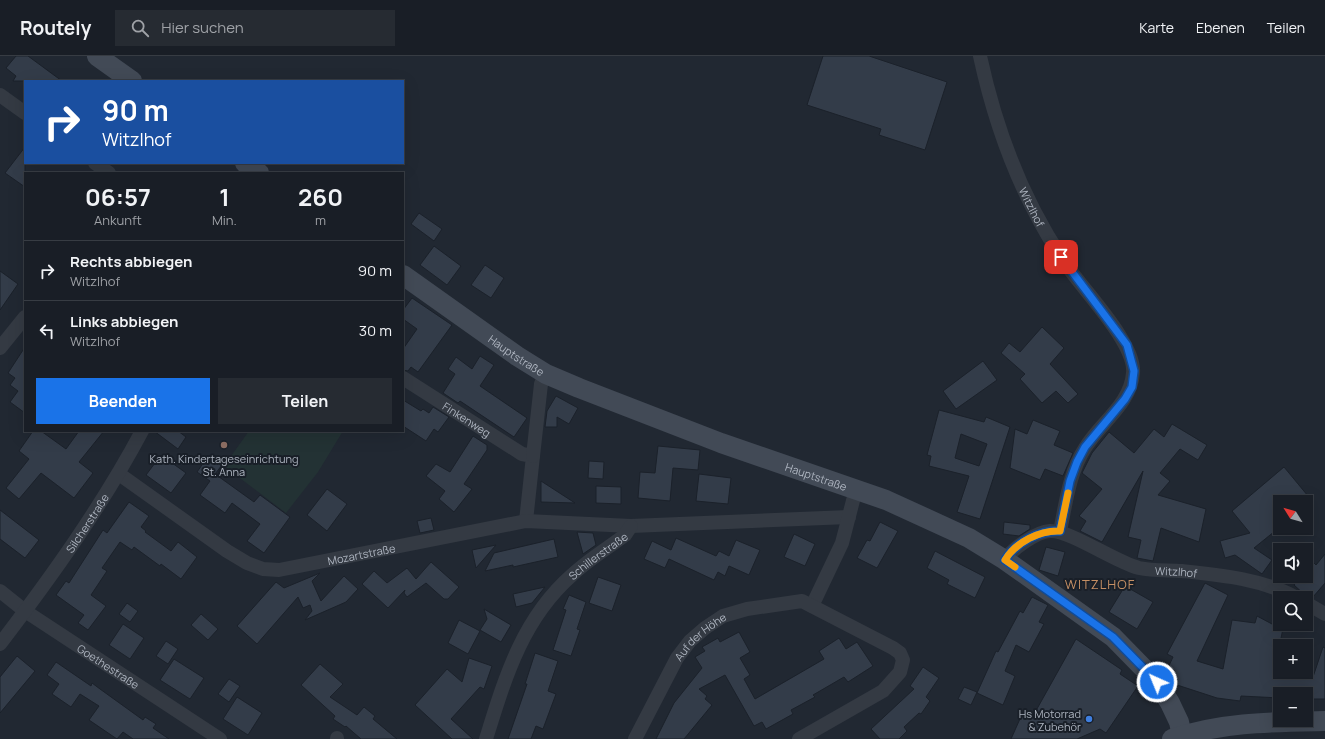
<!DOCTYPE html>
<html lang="de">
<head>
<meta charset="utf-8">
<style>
  :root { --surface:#191e26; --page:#262b32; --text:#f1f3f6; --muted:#9fa2a7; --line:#373c43; --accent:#1a73e8 }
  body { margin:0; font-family:Manrope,sans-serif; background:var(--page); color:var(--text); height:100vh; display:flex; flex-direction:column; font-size:15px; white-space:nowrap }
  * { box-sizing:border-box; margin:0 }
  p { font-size:13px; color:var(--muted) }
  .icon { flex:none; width:22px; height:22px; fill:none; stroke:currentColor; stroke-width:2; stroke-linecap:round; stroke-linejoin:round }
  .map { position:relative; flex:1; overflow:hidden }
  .sheet { position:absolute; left:24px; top:116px; width:380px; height:260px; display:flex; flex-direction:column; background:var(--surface); border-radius:0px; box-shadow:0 4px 16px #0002,0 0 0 1px var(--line) }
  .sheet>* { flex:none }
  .hud { position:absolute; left:24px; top:24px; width:380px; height:84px; border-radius:0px; box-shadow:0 4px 16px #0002,0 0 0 1px var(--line); background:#1a4fa0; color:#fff; overflow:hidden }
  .needle { width:26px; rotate:307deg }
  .buttons { position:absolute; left:1273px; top:439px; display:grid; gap:8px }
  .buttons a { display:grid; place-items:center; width:40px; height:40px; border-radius:0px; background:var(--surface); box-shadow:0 4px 16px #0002,0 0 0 1px var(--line); font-size:20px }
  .pin { position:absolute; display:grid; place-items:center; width:34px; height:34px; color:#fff; margin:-17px; border-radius:8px; box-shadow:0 2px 6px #0006 }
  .me { position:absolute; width:44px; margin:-22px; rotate:316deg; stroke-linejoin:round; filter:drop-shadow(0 0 3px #0008) }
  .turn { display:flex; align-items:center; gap:14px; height:84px; padding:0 12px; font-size:18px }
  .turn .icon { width:52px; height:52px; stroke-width:2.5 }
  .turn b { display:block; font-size:28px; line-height:34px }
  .eta { display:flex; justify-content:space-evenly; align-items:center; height:68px; text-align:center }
  .eta b { font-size:24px; font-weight:700; line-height:28px }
  .primary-button { display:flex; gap:8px; margin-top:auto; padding:8px 12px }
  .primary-button a { flex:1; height:46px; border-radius:0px; background:var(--accent); color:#fff; font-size:16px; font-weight:700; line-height:46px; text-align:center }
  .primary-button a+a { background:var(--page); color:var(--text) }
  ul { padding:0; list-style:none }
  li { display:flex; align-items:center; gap:12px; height:60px; padding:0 12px; border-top:1px solid var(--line) }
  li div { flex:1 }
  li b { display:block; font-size:15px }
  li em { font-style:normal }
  header { display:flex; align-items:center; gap:24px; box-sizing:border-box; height:56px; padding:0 20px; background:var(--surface); border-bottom:1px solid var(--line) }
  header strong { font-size:19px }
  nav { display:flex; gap:22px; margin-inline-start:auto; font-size:14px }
  .search { width:280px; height:36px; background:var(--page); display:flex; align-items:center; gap:10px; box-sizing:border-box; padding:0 14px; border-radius:0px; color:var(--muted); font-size:15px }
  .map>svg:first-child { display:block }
  .green { fill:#233234 }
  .building { fill:#333c49; stroke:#1b212a; fill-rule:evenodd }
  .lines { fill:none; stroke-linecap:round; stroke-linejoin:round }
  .street { stroke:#343a43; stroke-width:14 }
  .secondary { stroke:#424a56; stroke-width:20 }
  .route-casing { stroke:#114b97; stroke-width:10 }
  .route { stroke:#1a73e8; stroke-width:7 }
  .slow { stroke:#f59e0b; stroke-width:7 }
  .education-dot { fill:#8d6e63; stroke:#191f28; stroke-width:1.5 }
  .shop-dot { fill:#3f7fe0; stroke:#191f28; stroke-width:1.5 }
  .labels { text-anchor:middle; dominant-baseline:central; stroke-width:4; stroke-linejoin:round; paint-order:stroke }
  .street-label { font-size:11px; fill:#aeb5c0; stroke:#191f28 }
  .poi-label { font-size:11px; fill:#aeb5c0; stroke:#191f28 }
  .quarter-label { font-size:13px; letter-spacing:1px; fill:#c58f64; stroke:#191f28 }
</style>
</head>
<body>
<header>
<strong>Routely</strong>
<div class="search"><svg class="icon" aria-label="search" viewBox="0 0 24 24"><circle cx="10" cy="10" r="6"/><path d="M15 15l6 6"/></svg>Hier suchen</div>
<nav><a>Karte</a><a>Ebenen</a><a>Teilen</a></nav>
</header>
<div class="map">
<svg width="1325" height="683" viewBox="0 0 1325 683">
  <rect width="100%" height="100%" fill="#212832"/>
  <!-- green -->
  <path class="green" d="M249,375H343L318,416L286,457L224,410Z"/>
  <!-- building -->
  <path class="building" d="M16,0H28L62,25H13L16,20L6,12Z
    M823,0H869L947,26L925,94L879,79L881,73L807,49Z
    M25,91V131L5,117Z
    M419,157L442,173L434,185L411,168Z
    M434,190L461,210L447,229L420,209Z
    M485,209L504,222L491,242L471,229Z
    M0,215L18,228L0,254Z
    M412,242L452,269L418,316L411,311L408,315L403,314V293L417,273L403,263V254Z
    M1042,271L1064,292L1050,308L1078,338L1068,347L1056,335L1042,347L1020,323L1025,318L1001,297L1009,287L1020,296Z
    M25,291V357L10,346L18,335L10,329L15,322L8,317Z
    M480,300L494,309L480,330L527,362L514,381L460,345L458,347L443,337L455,318L448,313L456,301L472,313Z
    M983,305L997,324L956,353L943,335Z
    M556,340L578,352L569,368L557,361V371H545L547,355Z
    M403,344L421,355L423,353L429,357L433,351L449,361L438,376L434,373L426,385L403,370Z
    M939,354L984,366L986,361L1010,371L980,463L957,456L969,420L929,410L931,400L927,399ZM961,378L987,388L979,410L955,402Z
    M1033,364L1060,375L1054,389L1073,397L1063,420L1045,413L1040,424L1010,412L1015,373L1027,378Z
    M1172,368L1207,389L1198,404L1180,393L1160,417L1170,425L1158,439L1206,453L1199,486L1161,472L1153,505L1137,502L1141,484L1128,481L1143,415L1102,486L1080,475L1086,465L1079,460L1102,433L1082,417L1092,397L1109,376L1134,397L1154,373L1164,381Z
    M33,375H41L66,393L79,375H104L79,406L93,417L74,442L41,417L19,443L6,432L29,403L19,395Z
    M154,375H178L186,381L178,393Z
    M473,380L487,389V394L464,428L472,433L454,456L439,443L445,435L426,420L436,408L450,416Z
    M658,390L700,394L698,414L673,412L670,445L638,442L640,416L655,417Z
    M161,399L186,417L171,437L146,419Z
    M209,399L222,409L215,418L254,446L260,439L290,461L264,497L247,485L260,468L232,447L225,457L200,439L210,425L197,416Z
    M589,405L604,406L603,423L588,422Z
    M1284,411L1313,446H1280V471L1254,492L1272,504L1262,518L1235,499L1225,502L1220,485L1250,477L1232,455Z
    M699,418L731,422L728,448L696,445Z
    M541,425L575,447L541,446Z
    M596,430L621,431V448L596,447Z
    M327,433L347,448L327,475L307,459Z
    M129,446L149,460L141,471L146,475L145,476L171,495L178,486L197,501L181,523L161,508L160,510L134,491L132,494L120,486L102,512L107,515L91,539L106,550L88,574L78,567L84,559L56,539L66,525L69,527L103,474L107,477Z
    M0,454L39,484L25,502L0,483Z
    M431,462L434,474L420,477L417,465Z
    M880,466L898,475L877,512L857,502L867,484L870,485Z
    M1004,466L1030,469V473L1019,480L1003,478Z
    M577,476L593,477L596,489L583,498Z
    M794,478L815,488L805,510L784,501Z
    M676,482L716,500L719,495L729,500L736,484L760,494L749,519L729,510L725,520L718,516L714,524L669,503L665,512L644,503L652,485L671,494Z
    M554,483L558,501L513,511V509L485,515L494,497Z
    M496,489L476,512L472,494Z
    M1046,491L1065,496L1058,520L1039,514Z
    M935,495L985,521L975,542L947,528L949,524L927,512Z
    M1325,498V527L1313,541L1305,539L1294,529L1301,520H1306V514L1313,506L1316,509Z
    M431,506L459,531L448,543H444L426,527L407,541L404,537L405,534L388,552L362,528L374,515L387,527L407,512L416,523Z
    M320,517L312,525L321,545L344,520L358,533L346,546L305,564L312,555L310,549L303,552L298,541L257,588L237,570L276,526L284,532Z
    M598,521L621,529L612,555L589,547Z
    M1205,527L1228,539L1197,605L1223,613L1232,564L1255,567L1257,560L1272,568H1284L1273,620L1313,621L1323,591L1325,592V643H1306V638H1280V642L1241,640L1240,645L1217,642L1171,627L1165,618L1173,601L1167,598Z
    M1125,530L1153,546L1137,573L1109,556Z
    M545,531L532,547L516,551L513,538Z
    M569,539L586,546L577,573L580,574L571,600L553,594L566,554L563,553Z
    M1032,541L1048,549L1039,566L1044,568L1029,596L1016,589L1005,615L1015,620L1003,649L977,637L996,595L998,596L1020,555L1023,557Z
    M127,547L138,555L130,566L119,558Z
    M484,553L511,569L501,586L480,574L487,563Z
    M201,558L218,573L208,584L191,569Z
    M459,564L480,575L468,598L448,587Z
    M123,568L144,582L130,603L109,589Z
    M739,576L750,596L740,602L750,619L744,623L755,643L824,603L819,595L839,582L846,593L857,586L873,610L848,626L844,621L813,639L815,641L791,654L793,658L766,673L762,666L754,670L725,619L699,633L707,640L705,643L712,649L684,683H656L674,647L702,612L695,601L705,595L702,591L718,582L720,586Z
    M1076,583L1122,614L1120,618L1138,630L1106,677L1100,673L1077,683H1011L1023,656L1033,660Z
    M166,585L178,593L168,608L156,600Z
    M535,597L558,605L548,635L556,638L543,673L536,670L531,683H508L527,628H525Z
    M17,600L35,615L0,657V621Z
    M469,602L492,610L484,633L480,631L451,663L473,683H452L415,649L447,613L462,626Z
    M174,603L204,622L190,643L160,624Z
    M56,606L91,630L92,627L100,633L143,664L145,661L156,668L153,672L169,683H133L123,676L117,683L89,664L99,650L80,638L71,651L52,638L59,628L47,619Z
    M320,608L343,628L330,641L357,659L364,651L375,660L373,663L397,683H361L346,670L345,671L333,663L335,660L301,629Z
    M923,611L939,622L926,641L930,645L921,658L919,657L904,671L907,675L899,683H880L871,673L914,633L910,630Z
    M229,623L240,630L229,646L218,638Z
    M964,631L977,636L971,649L958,643Z
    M237,641L262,657L248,679L223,663Z"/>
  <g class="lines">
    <!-- street -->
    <g class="street">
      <path id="s1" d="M980,0C996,74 1024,148 1068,211C1085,236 1136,288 1133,317C1131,348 1100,367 1085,392C1069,417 1066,447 1060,475"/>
      <path d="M0,39L25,57"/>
      <path d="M95,107L109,117"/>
      <path d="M0,292L25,261"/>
      <path id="s2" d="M403,322L522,398L533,400L526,465"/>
      <path d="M533,400L541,328L546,318"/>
      <path id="s3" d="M119,418L227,495L247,507L263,513L279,514L526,465L631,470L849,461"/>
      <path id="s4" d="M1005,504C1013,492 1036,476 1050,475C1070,474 1115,506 1139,512C1153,515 1168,514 1182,515C1220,519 1263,523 1297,542"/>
      <path id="s5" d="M0,535L25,555L220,683"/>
      <path d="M1306,547L1325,558"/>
      <path d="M812,550L842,487L856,433"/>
      <path id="s6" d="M0,588C52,520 102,450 142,375"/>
      <path d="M337,683V682"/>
      <path id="s7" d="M486,683C505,622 522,563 572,519C588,504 608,492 625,479L631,470"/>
      <path id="s8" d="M635,683L677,602L690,585L705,572L723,560L747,553L802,545L893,592L900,597L903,604L900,616L883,635L799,683"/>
    </g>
    <!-- secondary -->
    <g class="secondary">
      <path d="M97,0L132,25"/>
      <path d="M245,107L259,117"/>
      <path id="s9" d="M403,219L517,300L546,318L579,332L721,387L886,444L969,482L1005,504L1113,581L1157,626L1170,647L1179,666L1182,680"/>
      <path d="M1172,683C1221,666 1273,666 1325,665"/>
    </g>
  </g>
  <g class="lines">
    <defs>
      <path id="route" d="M1061,201L1127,289L1134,315L1132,331L1125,343L1085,391L1077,406L1070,425L1060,475C1040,474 1016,486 1005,504L1113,581L1157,626"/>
    </defs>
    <!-- route casing -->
    <use href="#route" class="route-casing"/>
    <!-- route -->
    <use href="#route" class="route"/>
    <!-- slow -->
    <path class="slow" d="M1015,511L1005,504C1016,486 1040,474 1060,475L1068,437"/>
  </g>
  <!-- markers -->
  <circle class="education-dot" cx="224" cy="389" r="4"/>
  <circle class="shop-dot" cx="1089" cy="663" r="4"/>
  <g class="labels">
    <!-- street labels -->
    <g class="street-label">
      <text stroke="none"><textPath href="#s1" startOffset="160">Witzlhof</textPath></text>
      <text stroke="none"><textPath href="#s9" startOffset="139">Hauptstraße</textPath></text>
      <text stroke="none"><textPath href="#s2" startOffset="76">Finkenweg</textPath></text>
      <text stroke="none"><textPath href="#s9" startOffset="463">Hauptstraße</textPath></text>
      <text stroke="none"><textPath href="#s6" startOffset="149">Silcherstraße</textPath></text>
      <text stroke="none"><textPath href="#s3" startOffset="273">Mozartstraße</textPath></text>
      <text stroke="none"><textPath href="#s7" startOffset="220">Schillerstraße</textPath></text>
      <text stroke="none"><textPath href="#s4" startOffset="189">Witzlhof</textPath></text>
      <text stroke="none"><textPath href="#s8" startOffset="123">Auf der Höhe</textPath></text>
      <text stroke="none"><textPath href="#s5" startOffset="132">Goethestraße</textPath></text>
    </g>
    <!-- poi labels -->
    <g class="poi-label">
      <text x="224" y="402">Kath. Kindertageseinrichtung<tspan x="224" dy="13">St. Anna</tspan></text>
      <text x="1081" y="657" text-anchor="end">Hs Motorrad<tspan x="1081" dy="13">&amp; Zubehör</tspan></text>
    </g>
    <!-- quarter labels -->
    <g class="quarter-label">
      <text x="1100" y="528">WITZLHOF</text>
    </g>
  </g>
</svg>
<div class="buttons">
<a><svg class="needle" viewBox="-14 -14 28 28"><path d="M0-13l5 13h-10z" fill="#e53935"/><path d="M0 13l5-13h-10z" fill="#9fa2a7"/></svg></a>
<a><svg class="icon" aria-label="sound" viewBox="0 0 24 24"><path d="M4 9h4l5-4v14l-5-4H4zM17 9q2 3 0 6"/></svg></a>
<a><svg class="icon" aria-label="search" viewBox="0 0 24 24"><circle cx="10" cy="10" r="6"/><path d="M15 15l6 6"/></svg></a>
<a>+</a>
<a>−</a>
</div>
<div class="pin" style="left:1061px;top:201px;background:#d93025"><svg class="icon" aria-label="arrive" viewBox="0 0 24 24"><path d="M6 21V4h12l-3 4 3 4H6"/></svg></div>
<svg class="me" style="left:1157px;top:626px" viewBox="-20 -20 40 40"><circle r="17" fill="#1a73e8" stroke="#fff" stroke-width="3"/><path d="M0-11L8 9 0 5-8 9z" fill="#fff"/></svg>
<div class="hud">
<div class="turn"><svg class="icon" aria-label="right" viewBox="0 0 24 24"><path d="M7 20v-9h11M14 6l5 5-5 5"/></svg><div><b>90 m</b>Witzlhof</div></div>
</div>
<section class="sheet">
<div class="eta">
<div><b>06:57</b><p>Ankunft</p></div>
<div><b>1</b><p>Min.</p></div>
<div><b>260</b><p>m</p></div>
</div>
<ul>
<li><svg class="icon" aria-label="right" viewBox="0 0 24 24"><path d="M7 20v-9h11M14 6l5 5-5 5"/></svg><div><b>Rechts abbiegen</b><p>Witzlhof</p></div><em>90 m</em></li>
<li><svg class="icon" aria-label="left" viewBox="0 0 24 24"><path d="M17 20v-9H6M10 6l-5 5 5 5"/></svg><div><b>Links abbiegen</b><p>Witzlhof</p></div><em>30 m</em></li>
</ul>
<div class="primary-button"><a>Beenden</a><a>Teilen</a></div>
</section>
</div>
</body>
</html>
